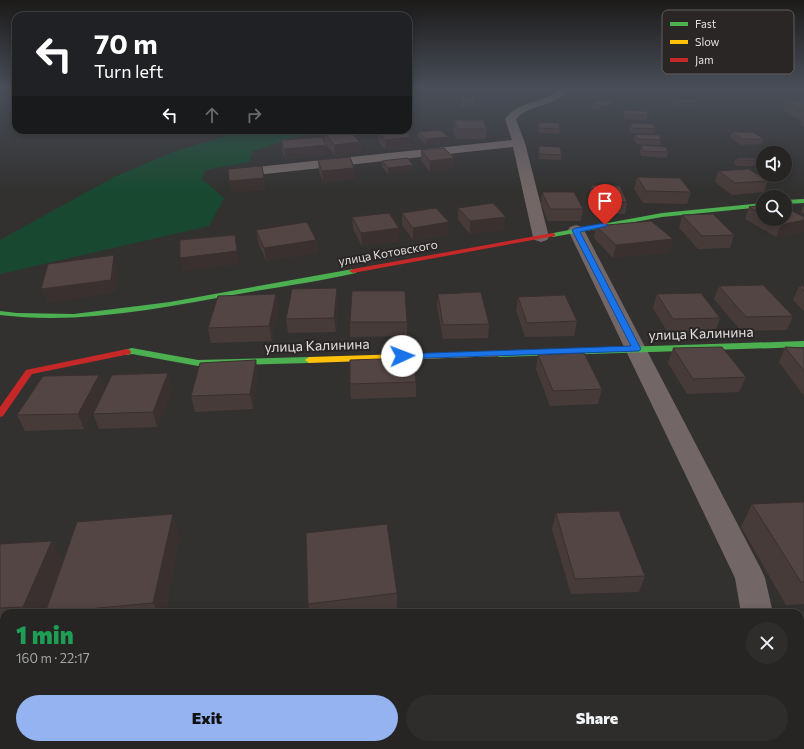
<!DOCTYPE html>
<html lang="en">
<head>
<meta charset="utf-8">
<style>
  :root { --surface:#262524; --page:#2e2d2c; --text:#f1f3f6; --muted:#a4a5a6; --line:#424241; --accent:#95b2f1 }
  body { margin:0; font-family:Commissioner,sans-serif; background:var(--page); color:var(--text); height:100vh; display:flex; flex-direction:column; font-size:15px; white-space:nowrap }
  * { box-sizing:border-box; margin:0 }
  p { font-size:13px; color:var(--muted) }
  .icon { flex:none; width:22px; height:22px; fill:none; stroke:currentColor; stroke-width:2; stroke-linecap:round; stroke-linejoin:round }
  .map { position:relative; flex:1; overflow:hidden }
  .drawer { position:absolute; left:0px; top:609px; width:804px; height:140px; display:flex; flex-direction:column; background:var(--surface); border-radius:12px 12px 0 0; box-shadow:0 2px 10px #0003,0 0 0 1px var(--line) }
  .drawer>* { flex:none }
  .hud { position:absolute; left:12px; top:12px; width:400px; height:122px; border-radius:12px; box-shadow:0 2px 10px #0003,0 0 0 1px var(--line); background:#202124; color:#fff; overflow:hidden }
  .tools { position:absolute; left:756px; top:146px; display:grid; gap:8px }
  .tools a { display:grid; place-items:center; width:36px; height:36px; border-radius:50%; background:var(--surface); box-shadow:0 2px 10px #0003,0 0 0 1px var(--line); font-size:20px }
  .pin { position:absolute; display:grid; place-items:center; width:34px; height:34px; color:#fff; margin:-41px -17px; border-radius:50% 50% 50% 0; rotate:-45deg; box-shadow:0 0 4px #0007 }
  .pin .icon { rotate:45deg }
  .me { position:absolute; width:44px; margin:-22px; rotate:88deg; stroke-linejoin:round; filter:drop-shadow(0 0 3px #0008) }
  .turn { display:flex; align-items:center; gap:14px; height:84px; padding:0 16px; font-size:18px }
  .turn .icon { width:52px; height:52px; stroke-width:2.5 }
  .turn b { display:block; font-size:28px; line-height:34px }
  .lanes { display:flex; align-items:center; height:38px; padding:0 16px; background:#0003; justify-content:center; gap:20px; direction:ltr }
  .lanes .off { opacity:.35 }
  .round { display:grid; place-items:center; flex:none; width:42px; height:42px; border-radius:21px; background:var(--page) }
  .headline { display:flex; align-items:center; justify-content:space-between; height:68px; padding:0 16px }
  h1 { font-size:24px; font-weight:800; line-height:30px; color:#1e9e55 }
  .primary-button { display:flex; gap:8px; margin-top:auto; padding:8px 16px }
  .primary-button a { flex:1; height:46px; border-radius:24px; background:var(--accent); color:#111; font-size:16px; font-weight:800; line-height:46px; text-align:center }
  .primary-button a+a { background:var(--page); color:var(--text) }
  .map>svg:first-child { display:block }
  .green { fill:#184930 }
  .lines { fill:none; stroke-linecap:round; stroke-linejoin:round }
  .street { fill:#726766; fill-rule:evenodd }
  .fast { fill:#4caf50; fill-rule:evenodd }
  .slow { fill:#ffc107; fill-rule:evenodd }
  .jam { fill:#c62828; fill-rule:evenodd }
  .wall { fill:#473b3a }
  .shaded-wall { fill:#3a3030 }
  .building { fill:#534544; stroke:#3a3030 }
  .route { fill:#1a73e8; stroke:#114b97 }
  .labels { text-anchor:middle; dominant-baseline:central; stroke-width:4; stroke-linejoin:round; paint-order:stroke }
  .far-street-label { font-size:12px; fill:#e1dfde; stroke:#292625 }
  .street-label { font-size:14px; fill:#e1dfde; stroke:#292625 }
  .key { fill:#292625; stroke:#605e5c; stroke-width:1 }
  .key-label { font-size:11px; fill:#e1dfde }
</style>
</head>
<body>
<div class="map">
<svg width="804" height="749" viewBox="0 0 804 749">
  <rect width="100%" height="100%" fill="#323130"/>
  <!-- green -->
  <path class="green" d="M243,130H318L253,151L249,162L205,170L202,179L224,198L209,226L0,274V240L114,177L173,152Z"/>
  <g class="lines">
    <!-- street -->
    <path class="street" d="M561,88H571C557,107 531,103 516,119L525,143L549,237L547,240L541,242L535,240L533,237L513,147L248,176L243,175L241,172L243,169L248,168L512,140L505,119C518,100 545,104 561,88Z
      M576,225L582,227L584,230L761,569L765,578L773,613H741L735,578L568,230L570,227Z
      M800,617H804V647H800Z
      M4,714V745H18L12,749H0V716Z"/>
    <!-- fast -->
    <path class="fast" d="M804,199V203L785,204V200Z
      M763,203V207L662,217L553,237L550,235L553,233L662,213Z
      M353,269L357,271L356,273C317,282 277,287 239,294C160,308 80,325 0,315V311L17,313L74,314L170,302Z
      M804,341V347L499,357L495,354L499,351Z
      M132,348L198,360L309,357L313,360L309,363L198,366L132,354L127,355L123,352L124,350Z"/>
    <!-- slow -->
    <path class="slow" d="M499,351L502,352L503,354L502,356L309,363L305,360L309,357Z"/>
    <!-- jam -->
    <path class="jam" d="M553,233L555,234V236L353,273L349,271L353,269Z
      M127,349L130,350L131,352L130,354L32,374L3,416L0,417V407L26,370Z"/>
  </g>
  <!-- wall -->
  <path class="wall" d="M6,88H16V97H9Z
    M480,88H506L508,92L507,101H481L479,95Z
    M530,88H553L552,92H534Z
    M718,88H761L759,95L734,96Z
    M787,88H804V96H797L786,89Z
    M460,97L475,103V107H461L460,102Z
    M673,99L697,103L696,108L676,107L672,103Z
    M797,99H804V127L799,123L800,119H798L783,110L786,101H796Z
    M590,103L615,108L600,111L590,108Z
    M624,110L648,115L646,120L624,119L623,115Z
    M454,120L487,129L486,139H456L453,130Z
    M539,122L560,129L559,134L539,133L538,127Z
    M630,123L656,129L654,134L631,133L629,128Z
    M378,131L411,137V148L385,150L378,141Z
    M418,132L449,142L426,145L418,137Z
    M732,132L764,139L762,144L740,145L730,137Z
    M325,133L360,142L361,153L335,156L325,143Z
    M635,134L661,140L660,145L636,144L634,139Z
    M281,140L326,145L327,155L286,159L282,151Z
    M641,145L668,152L667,158L641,156L640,151Z
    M539,146L562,155L561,160L539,159L538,151Z
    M421,150L454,158V169L430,172L421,161Z
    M736,158L756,160L754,166H737L734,163Z
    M318,160L355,179L323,182L319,171Z
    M382,161L413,171L388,174L382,167Z
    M718,171L768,181L764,192L732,195L715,182Z
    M637,177L691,192L687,204L643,203L634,189Z
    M591,185L627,202L625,214L594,213L589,197Z
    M542,192L583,209L581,221H548L541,204Z
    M804,204V214L801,212Z
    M763,205V219H785L804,217V232L776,237L745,219L749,207Z
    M458,208L505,229L470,234L458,220Z
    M402,213L448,235L413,240L402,225Z
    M682,215L734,235L730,248L698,249L679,228Z
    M352,217L399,228V241L362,246L353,229Z
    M596,226L670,252L613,258L594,238Z
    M256,230L316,240L318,252L266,261L258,242Z
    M719,286L793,316L787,330L741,331L714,299Z
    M799,286H804V311L793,300Z
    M276,294L278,308L272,341L211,343L208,328Z
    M438,294L489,324L488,338L443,339L437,307Z
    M657,294L720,318L715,332L668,333L653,308Z
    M518,297L577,321L574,336L525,337L516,310Z
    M338,302L336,332L288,333L286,319Z
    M350,322H407V336L350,337Z
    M785,347L804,348V396L779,362Z
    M673,348L746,377L739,392L687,394L668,363Z
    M538,355L602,389L598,404L550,406L536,369Z
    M99,375L104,390L84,429L25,431L17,415Z
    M258,375L253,409L195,412L191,396Z
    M416,382V397L351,399L350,384Z
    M172,388L157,427L99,429L93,414Z
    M804,502V604L786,605L741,527L752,504Z
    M556,513L645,576L639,592L571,594L552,529Z
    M180,537L165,613H49L47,607L44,613H4V632H0V544L63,561Z
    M397,593V613H310L308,604Z"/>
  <!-- shaded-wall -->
  <path class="shaded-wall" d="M616,103L615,108L600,111L601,106Z
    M411,137V148L385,150V140Z
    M449,137V142L426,145V139Z
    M360,142L361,153L335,156L334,145Z
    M326,145L327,155L286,159L284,149Z
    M454,158V169L430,172V161Z
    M413,165V171L388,174V168Z
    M354,168L355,179L323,182L322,171Z
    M264,178L266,190L231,193L229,181Z
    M506,217L505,229L470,234V221Z
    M804,220V232L776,237L781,225Z
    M449,222L448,235L413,240V228Z
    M399,228V241L362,246L361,233Z
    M235,235L239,264L183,271L180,258Z
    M673,239L670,252L613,258L616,245Z
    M316,240L318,252L266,261L264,248Z
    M114,255L118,268L115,293L47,303L41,289Z
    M337,288L338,302L336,332L334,318Z
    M276,294L278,308L272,341L269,326Z
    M256,360L258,375L253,409L250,394Z
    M168,373L172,388L157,427L153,412Z
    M99,375L104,390L84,429L78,414Z
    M173,514L180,537L165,613H158L153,603Z
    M52,541L64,564L44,613H27L23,607Z"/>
  <!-- building -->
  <path class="building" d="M480,88H506L508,92H481Z
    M460,97H474L475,103H461Z
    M673,99H694L697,103H677Z
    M797,99H804V101H801Z
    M605,100L616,103L601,106L590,103Z
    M786,101H804V110H802Z
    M624,110L646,111L648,115L625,114Z
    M454,120H483L487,129H457Z
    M539,122L559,123L560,129L539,128Z
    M630,123L653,124L656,129L632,128Z
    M349,130L360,142L334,145L325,133Z
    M386,130H405L411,137L385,140L378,131Z
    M440,130L449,137L426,139L418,132Z
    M731,132H753L764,139H742Z
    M635,134L659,135L661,140L637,139Z
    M322,137L326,145L284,149L281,140Z
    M641,145L666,147L668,152L643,151Z
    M539,146L560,147L562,155L539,154Z
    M444,148L454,158L430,161L421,150Z
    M350,157L354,168L322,171L318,160Z
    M407,158L413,165L388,168L382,161Z
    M736,158H754L756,160H738Z
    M262,166L264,178L229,181L228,169Z
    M749,169L768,181L735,183L718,171Z
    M637,177L680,178L691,192L646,191Z
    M591,185L620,186L627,202L597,201Z
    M542,192H574L583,209H550Z
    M493,203L506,217L470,221L458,208Z
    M763,205V215L749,207Z
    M785,207L804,217V220L781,225L770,219H785Z
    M436,208L449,222L413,228L402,213Z
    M389,213L399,228L361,233L352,217Z
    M713,214L734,235L702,236L682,215Z
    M651,221L673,239L616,245L596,226Z
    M307,222L316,240L264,248L256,230Z
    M235,235L237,251L180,258V240Z
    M114,255L111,280L41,289L48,264Z
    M763,285L793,316L746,317L719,286Z
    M799,286H804V291Z
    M337,288L334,318L286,319L292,289Z
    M352,291H405L407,322H350Z
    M481,292L489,324L443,325L438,294Z
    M701,293L720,318L673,319L657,294Z
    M276,294L269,326L208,328L218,296Z
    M565,295L577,321L527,323L518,297Z
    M722,347L746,377L693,379L673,348Z
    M785,347L804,348V371Z
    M584,353L602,389L553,391L538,355Z
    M413,358L416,382L350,384V360Z
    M256,360L250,394L191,396L200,363Z
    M168,373L153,412L93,414L112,375Z
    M99,375L78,414L17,415L43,376Z
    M804,502V582H801L752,504Z
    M619,511L645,576L575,579L556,513Z
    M173,514L153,603L45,613L77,522Z
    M387,524L397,593L308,604L306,533Z
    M52,541L23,607L0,608V544Z"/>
  <!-- sky -->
  <linearGradient id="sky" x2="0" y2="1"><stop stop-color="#1c1b1a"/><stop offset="0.46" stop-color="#494e59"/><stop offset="1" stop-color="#494e59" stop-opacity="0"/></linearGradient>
  <rect width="804" height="192" fill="url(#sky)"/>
  <!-- route -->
  <path class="route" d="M605,223L608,225L607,226L580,232L641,349L639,351L402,359L397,356L402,354L631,346L572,230L576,228Z"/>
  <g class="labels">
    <!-- far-street labels -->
    <g class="far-street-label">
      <text transform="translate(388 252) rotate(-10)">улица Котовского</text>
    </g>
    <!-- street labels -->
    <g class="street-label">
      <text transform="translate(701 333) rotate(-2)">улица Калинина</text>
      <text transform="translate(317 345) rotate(-2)">улица Калинина</text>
    </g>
  </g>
  <!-- legend -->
  <rect x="662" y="10" width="132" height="64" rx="6" class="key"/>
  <rect x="670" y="22" width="18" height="4" fill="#4caf50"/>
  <rect x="670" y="40" width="18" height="4" fill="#ffc107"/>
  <rect x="670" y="58" width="18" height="4" fill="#c62828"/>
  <g class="key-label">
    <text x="695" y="28">Fast</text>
    <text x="695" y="46">Slow</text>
    <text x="695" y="64">Jam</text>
  </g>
</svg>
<div class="tools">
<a><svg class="icon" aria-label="sound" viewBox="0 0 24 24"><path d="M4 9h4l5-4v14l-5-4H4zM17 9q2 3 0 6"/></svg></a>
<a><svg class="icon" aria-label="search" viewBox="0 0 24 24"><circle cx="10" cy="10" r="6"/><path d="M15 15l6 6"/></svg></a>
</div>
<div class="pin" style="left:605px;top:225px;background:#d93025"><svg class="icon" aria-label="arrive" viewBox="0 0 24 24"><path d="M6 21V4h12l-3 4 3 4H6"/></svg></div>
<svg class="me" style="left:402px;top:356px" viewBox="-20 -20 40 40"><circle r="19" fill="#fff"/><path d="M0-13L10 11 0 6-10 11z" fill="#1a73e8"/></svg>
<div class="hud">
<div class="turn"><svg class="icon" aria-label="left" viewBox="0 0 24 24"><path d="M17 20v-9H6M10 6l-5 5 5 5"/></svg><div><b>70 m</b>Turn left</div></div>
<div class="lanes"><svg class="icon" aria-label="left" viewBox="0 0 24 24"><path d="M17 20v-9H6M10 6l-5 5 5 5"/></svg><svg class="icon off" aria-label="ahead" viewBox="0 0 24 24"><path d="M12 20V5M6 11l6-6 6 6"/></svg><svg class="icon off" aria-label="right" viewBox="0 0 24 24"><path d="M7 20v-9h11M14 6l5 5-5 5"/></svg></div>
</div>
<section class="drawer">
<div class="headline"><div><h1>1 min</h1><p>160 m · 22:17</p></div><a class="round"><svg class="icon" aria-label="close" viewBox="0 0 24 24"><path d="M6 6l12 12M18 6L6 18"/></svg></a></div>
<div class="primary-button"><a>Exit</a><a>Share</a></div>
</section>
</div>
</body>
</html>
